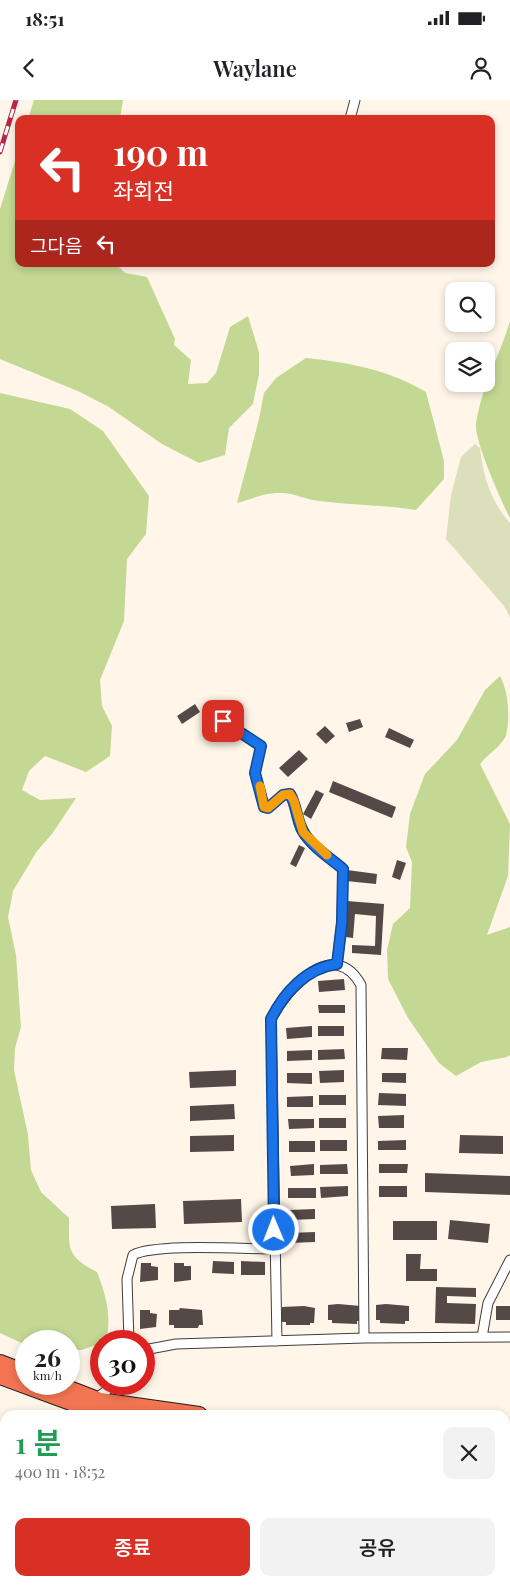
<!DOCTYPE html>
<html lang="ko">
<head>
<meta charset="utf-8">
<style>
  :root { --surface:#fff; --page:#f2f2f2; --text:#202124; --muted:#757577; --accent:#d93025 }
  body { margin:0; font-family:"Playfair Display","Noto Sans KR",serif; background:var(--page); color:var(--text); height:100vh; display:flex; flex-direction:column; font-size:19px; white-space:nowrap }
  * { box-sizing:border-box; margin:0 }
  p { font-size:16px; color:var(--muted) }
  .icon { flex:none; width:28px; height:28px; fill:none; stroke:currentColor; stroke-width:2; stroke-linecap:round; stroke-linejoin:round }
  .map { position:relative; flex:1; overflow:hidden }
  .panel { position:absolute; left:0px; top:1310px; width:510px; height:176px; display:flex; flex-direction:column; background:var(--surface); border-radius:15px 15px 0 0; box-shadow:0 2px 8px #0003 }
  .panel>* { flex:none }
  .top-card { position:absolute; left:15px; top:15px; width:480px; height:152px; border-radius:10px; box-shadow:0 2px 8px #0003; background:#d93025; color:#fff; overflow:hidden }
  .fabs { position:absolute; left:445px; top:182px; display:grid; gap:10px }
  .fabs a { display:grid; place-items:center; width:50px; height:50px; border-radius:10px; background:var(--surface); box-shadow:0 2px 8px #0003; font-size:25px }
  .speed { position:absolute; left:15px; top:1230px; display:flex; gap:10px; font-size:25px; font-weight:700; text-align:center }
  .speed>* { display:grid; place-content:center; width:65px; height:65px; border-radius:50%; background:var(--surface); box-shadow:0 2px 8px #0003; line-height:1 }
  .speed small { font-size:12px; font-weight:400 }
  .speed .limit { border:8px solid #d22; background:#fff; color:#111 }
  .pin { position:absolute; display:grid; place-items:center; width:42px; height:42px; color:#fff; margin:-21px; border-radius:10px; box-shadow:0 2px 8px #0006 }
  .me { position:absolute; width:55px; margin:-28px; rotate:359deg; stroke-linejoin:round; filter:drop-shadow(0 0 4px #0008) }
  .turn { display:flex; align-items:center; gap:18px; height:105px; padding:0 15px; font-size:22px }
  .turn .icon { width:65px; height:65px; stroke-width:2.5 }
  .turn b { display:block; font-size:35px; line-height:42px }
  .then { display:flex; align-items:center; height:48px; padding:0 15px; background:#0003; gap:10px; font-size:19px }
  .round { display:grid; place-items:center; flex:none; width:52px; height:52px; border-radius:10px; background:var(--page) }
  .overview { display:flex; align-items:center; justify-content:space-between; height:85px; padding:0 15px }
  h1 { font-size:30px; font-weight:600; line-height:38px; color:#1e9e55 }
  .cta { display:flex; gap:10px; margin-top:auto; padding:10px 15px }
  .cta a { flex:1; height:58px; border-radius:10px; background:var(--accent); color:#fff; font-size:20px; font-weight:600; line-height:58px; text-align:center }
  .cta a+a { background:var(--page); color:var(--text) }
  .status { display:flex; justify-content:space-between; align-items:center; height:35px; padding:0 25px; background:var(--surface); direction:ltr }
  .status svg { height:14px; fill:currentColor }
  header { display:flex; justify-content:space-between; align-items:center; height:65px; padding:0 15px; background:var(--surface); font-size:22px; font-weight:600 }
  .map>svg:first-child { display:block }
  .forest { fill:#c2d893 }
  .cemetery { fill:#dcdfbb }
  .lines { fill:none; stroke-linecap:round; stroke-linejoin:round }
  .stream { stroke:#35b3cc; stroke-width:3 }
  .building { fill:#534947 }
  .service-casing { stroke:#3e3e3e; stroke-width:6 }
  .minor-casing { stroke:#3e3e3e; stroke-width:11 }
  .trunk-casing { stroke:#1c1c1c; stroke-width:17 }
  .motorway-casing { stroke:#1c1c1c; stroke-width:18 }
  .service { stroke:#fff; stroke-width:4.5 }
  .minor { stroke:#fff; stroke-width:9 }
  .trunk { stroke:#f69258; stroke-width:15 }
  .motorway { stroke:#f47552; stroke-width:16 }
  .rail-casing { stroke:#b9254e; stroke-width:5 }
  .rail { stroke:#fff; stroke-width:3; stroke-dasharray:9; stroke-linecap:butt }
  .route-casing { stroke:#114b97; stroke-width:12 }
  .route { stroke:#1a73e8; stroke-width:9 }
  .slow { stroke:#f59e0b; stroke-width:9 }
</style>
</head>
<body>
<div class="status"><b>18:51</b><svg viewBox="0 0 49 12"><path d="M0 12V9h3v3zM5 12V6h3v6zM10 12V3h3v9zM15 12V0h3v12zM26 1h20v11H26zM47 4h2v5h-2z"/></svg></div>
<header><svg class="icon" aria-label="back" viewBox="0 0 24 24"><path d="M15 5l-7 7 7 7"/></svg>Waylane<svg class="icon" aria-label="person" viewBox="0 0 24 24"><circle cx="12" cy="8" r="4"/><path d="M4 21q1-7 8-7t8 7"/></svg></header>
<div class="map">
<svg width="510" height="1486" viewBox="0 0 510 1486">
  <rect width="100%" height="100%" fill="#fff5e8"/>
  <!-- forest -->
  <path class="forest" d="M34,0H123L120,19H28Z
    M19,48V164H116L125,173L147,177L175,239L174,245L191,260L188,284L207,283L216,273L230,227L248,216L259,252V274L253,304L229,328L225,355L199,363L162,344L109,307L80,292L0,259V109Z
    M510,221V418C501,401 474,340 476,324C481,288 500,255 510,221Z
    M306,258C347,262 390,270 426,292L444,361V379L416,410C384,405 352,405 319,401C307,400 294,393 281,393C261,393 254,399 237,403L259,319L264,293L276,278Z
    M0,293L70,309L103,331L149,396L146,434L127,459L124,521L100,580L102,606L112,626L110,656L86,672L45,656L29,671L22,690L40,700L76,698L52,734L37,751L13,791L8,817L16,855L21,927L15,948L14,970L28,1035L31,1070L41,1092L69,1118C69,1149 66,1156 97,1172C106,1196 112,1215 106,1241L82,1250H69V1241H26V1245L0,1233Z
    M500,576C509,593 510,617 506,636C501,646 487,655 480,664L510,724L508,776L487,835L510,827V955L507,957L481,962L456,976L439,963L408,918L388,879L387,850L393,824L410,808L412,762L406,747L410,714L425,674L457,640L485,590Z"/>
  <!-- cemetery -->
  <path class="cemetery" d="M475,344L480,348C483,376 491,402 510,423V517L504,506L446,439L451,395L461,357Z"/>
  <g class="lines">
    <!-- stream -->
    <path class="stream" d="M0,1350L5,1351
      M479,1481L493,1486"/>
  </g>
  <!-- building -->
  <path class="building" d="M195,604L200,612L182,624L177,616Z
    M360,619L363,627L349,632L346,623Z
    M325,626L335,636L326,644L316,634Z
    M389,628L414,640L410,648L385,637Z
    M299,650L308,659L288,677L279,668Z
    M333,681L396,707L392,718L329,692Z
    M316,690L324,694L311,719L303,714Z
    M299,745L305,748L296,767L290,764Z
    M397,760L406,763L400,780L392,777Z
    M347,770L377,774L376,784L346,781Z
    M347,801L384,804L381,855L352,853V845L375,846L376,816L355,814L353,838L346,837Z
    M344,879L345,890L319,892L318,881Z
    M318,905H345V913H319Z
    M312,926V937L287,939L286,928Z
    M318,926H344V936H318Z
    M382,948H408L407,960L381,959Z
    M344,949L345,959L318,960V950Z
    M312,950V960L287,961V951Z
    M236,970V986L190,988L189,972Z
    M344,970V982L320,983L319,971Z
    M287,973H312V984L287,983Z
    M382,973H406V983L382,982Z
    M379,993L406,994V1006L378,1005Z
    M319,995H346V1005H319Z
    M313,996V1007H287V997Z
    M234,1004L235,1019L190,1021V1006Z
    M404,1015V1028H379L378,1016Z
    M319,1018H346V1028H319Z
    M288,1019H314V1028L289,1029Z
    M234,1035V1051L190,1052V1036Z
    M460,1035L503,1036V1054L459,1053Z
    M320,1040H347V1051H320Z
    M406,1040V1050H378V1041Z
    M289,1041H315V1052H289Z
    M314,1064V1075L291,1076L290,1066Z
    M347,1064L348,1074H320V1065Z
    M379,1064H408L407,1073H379Z
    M425,1073L510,1076V1095L425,1092Z
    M348,1086V1096L321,1098L320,1087Z
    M379,1086H407V1097H379Z
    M288,1088H316V1098H288Z
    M241,1099L242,1122L184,1124L183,1101Z
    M155,1104L156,1128L112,1129L111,1106Z
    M315,1109V1119L289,1120V1110Z
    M450,1120L490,1124L488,1143L448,1139Z
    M393,1121H437V1140H393Z
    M315,1132V1142L289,1143V1133Z
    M406,1154H421L420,1169H437V1181H406Z
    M213,1161L234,1162V1174L212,1173Z
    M241,1161L265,1162V1175H241Z
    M141,1163H151V1166L158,1167V1180L140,1182Z
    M174,1163H184V1166H191V1180L174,1182Z
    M436,1187L476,1188V1197L447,1196V1203L476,1204L475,1224L435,1223Z
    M338,1204L361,1206V1221H357V1224L332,1223V1220H328V1205Z
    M386,1204L409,1206V1221H405V1224L380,1223V1220H376V1205Z
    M304,1206L315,1208L314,1223H310V1225H286V1222H281L282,1207Z
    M496,1206H510V1220H496Z
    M180,1208L202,1210L203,1225H199L198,1228H174V1225H169V1210H179Z
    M140,1210H150V1213L157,1214L156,1227L140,1229Z"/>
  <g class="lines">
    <defs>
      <path id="service" d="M42,1481L53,1486"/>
      <path id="minor" d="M350,19L355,0
        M214,616L261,646L255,673L264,707L268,708L283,695L290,694C297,706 296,719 302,731C311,746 330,758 343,769L342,822L337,864
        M482,1237L488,1203L510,1160
        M129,1241L127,1179L133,1155C155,1143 244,1149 274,1149
        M277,1241L271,919C287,888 334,836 361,885L364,1238
        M144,1250L176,1244L364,1238L510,1237
        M75,1315L115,1284
        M0,1358L5,1355"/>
      <path id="trunk" d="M505,1410L510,1412
        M505,1427L510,1428"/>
      <path id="motorway" d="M0,1263L26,1273
        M0,1276L106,1315
        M56,1284L100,1301L199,1315
        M505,1361L510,1362
        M505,1463L510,1465"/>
    </defs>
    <!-- service casing -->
    <use href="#service" class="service-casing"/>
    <!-- minor casing -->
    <use href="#minor" class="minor-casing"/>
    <!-- trunk casing -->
    <use href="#trunk" class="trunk-casing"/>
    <!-- motorway casing -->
    <use href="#motorway" class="motorway-casing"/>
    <!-- service -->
    <use href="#service" class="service"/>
    <!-- minor -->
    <use href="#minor" class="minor"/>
    <!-- trunk -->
    <use href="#trunk" class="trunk"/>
    <!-- motorway -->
    <use href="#motorway" class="motorway"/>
    <defs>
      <path id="rail" d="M0,52L16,0"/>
    </defs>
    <!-- rail casing -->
    <use href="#rail" class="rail-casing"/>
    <!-- rail -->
    <use href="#rail" class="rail"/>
  </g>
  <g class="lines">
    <defs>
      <path id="route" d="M223,621L261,646L255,673L264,707L268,708L283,695L290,694C297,706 296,719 303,731C311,746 330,758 343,769L342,822L337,864C306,868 284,893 271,919L274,1130"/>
    </defs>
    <!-- route casing -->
    <use href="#route" class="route-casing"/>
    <!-- route -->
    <use href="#route" class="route"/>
    <!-- slow -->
    <path class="slow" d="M260,686L264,707L268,708L283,695L290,694L294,701L303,732L327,755"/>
  </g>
</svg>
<div class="fabs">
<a><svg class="icon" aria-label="search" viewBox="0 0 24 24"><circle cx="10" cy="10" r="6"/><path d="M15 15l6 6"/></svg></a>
<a><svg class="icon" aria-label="layers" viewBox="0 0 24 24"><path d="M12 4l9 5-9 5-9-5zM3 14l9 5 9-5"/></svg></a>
</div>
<div class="speed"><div>26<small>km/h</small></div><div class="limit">30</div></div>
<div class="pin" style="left:223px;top:621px;background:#d93025"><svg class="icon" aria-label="arrive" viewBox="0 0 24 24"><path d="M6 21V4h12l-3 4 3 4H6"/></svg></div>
<svg class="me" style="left:274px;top:1130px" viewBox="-20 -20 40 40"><circle r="17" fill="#1a73e8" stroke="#fff" stroke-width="3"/><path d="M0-11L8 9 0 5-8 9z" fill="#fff"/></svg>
<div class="top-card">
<div class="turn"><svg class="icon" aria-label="left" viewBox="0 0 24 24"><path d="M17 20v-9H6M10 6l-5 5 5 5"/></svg><div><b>190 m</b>좌회전</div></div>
<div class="then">그다음<svg class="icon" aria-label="left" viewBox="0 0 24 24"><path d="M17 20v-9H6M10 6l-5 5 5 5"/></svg></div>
</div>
<section class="panel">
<div class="overview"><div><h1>1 분</h1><p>400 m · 18:52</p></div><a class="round"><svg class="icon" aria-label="close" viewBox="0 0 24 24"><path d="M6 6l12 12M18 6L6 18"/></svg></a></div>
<div class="cta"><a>종료</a><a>공유</a></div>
</section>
</div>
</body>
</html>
